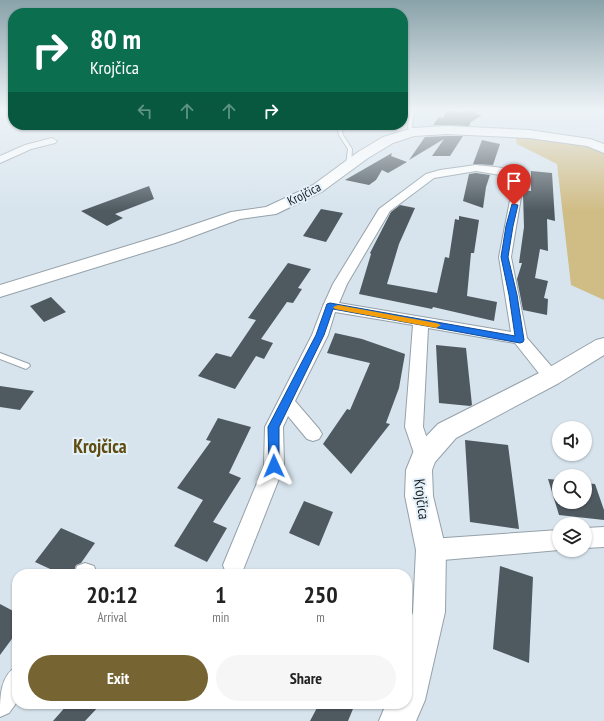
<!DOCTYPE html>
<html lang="en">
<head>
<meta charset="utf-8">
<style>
  :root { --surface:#fff; --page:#f6f6f6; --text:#222; --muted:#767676; --accent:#766533 }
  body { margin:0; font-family:"PT Sans Narrow",sans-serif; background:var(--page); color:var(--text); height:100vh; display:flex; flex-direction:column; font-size:15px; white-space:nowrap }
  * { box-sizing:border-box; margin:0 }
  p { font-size:13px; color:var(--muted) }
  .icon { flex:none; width:22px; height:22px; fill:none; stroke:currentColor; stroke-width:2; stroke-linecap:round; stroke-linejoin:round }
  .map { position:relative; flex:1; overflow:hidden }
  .sheet { position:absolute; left:12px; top:569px; width:400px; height:140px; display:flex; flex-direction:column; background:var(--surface); border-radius:16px; box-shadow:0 1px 3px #0004 }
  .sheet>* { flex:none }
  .guide { position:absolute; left:8px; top:8px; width:400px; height:122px; border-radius:16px; box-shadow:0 1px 3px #0004; background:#0b6e4f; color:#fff; overflow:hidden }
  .buttons { position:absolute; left:552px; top:421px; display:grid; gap:8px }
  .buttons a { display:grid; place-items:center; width:40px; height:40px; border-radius:50%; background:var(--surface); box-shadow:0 1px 3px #0004; font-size:20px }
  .pin { position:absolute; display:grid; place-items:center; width:34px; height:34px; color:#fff; margin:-41px -17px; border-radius:50% 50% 50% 0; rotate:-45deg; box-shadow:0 0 4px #0007 }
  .pin .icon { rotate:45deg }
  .me { position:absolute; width:44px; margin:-22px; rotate:359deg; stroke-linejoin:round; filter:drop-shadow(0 0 3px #0008) }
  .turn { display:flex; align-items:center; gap:14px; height:84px; padding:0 16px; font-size:18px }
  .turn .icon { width:52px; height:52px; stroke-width:2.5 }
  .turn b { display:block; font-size:28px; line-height:34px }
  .lanes { display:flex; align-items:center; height:38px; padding:0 16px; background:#0003; justify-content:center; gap:20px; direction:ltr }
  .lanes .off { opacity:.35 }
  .eta { display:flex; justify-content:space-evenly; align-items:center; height:68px; text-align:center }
  .eta b { font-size:24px; font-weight:700; line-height:28px }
  .action { display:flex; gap:8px; margin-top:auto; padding:8px 16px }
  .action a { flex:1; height:46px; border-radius:24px; background:var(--accent); color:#fff; font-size:16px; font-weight:700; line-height:46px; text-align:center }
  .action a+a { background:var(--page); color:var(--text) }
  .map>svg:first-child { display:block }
  .green { fill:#d0bc85 }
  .building { fill:#4e5960 }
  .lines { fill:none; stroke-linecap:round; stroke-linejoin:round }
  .lane-casing { stroke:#95a1a9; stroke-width:2 }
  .street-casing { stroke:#95a1a9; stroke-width:2 }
  .secondary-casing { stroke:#95a1a9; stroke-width:2 }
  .lane { fill:#fff; fill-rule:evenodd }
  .street { fill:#fff; fill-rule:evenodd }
  .secondary { fill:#fff; fill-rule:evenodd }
  .route { fill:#1a73e8; stroke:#114b97 }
  .slow { fill:#f59e0b }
  .labels { text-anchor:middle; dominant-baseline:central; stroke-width:4; stroke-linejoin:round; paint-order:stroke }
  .far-street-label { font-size:13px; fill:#181d20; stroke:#e4f1fa }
  .street-label { font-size:15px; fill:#181d20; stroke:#e4f1fa }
  .district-label { font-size:19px; font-weight:bold; fill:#5f4c0e; stroke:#e4f1fa }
</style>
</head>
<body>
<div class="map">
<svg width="604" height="721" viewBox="0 0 604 721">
  <rect width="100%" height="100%" fill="#d7e4ed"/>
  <!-- green -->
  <path class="green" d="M515,134L604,147V300L571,285L557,164L517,144Z"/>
  <!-- building -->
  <path class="building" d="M447,110L461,112L463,110H478L476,114L482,115L471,122L469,126L433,125L439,117L443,118Z
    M447,136H463L450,156H432L444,139L409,160L425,137Z
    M482,140L500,144L493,165L473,164Z
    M392,153L391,156L407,162L388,173L382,170L376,180L369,185L345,180Z
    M531,171L552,173L555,221L547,219L548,251L540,249L535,278L548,281L544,298L548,299L547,315L523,310L517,279L522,263H519L524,227L523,194L524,190L531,191Z
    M476,173L490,175L486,187L483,208L463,201L469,174Z
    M149,186L154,199L115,214L123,218L107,226L81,211Z
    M400,205L415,208L399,244L387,284L437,293L445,257L449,258L455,219L459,220V216L479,220L474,253H471L467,296L497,302L494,321L433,307L432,309L359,294L371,254L370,253L391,212Z
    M321,209L343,213L326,242L303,236Z
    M288,263L311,269L298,288L302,289L293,303L287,302L261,339L273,343L264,359L256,356L235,389L198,376L216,353L231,357L256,320L248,318Z
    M51,297L66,312L44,322L30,306Z
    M335,333L362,339L405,354L399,388L386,423L390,424L351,474L323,444L347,409L350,410L370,363L327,353Z
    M436,345L466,348L472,405L470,406L439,403Z
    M0,386L34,391L20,410L0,407Z
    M218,418L251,427L229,473L241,478L213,522L227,528L207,562L174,546L203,500L177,488L211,441L206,440Z
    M465,440L508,445L519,529L470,522Z
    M548,479L559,480V502H585V483L595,484L604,510V520L559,515Z
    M304,501L333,512L319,546L289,533Z
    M61,528L95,543L81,563L76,565L73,574H61L35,562Z
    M500,566L533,577L529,663L493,649Z
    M0,604L17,613V632L0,655Z
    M68,704H101L85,721H53Z
    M319,704H355L348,721H310Z"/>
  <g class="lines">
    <defs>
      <path id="lane" d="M410,110H414L412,128L415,132L413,133L408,128Z
        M337,125H341L343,135L352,149L351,166L346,165L348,149L339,135Z
        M0,353L29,364L30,366L26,369L0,359Z"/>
      <path id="street" d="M52,138L57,141L55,143L31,149L0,163V156L25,145Z
        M476,165C492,167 520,166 523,185L511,257L527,338L557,373L559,377L557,381L551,383L545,381L515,343L428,328L423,427L433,456L431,462L424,464L417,462L405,427L413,325L335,312L328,335L295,401L319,429L322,434L319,439L313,441L307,439L288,416L283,427L284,466L245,565L242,573L239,574L226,573L223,565L264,466L265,427L312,335L323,306L333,284L379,209L426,174L440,170ZM476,171L506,176L512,180L513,185L499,257L511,332L339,303L347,284L390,211L434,178Z
        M604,527V547L585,548V528Z
        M559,530V550L431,561L423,557L420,550L423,543L431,539Z
        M85,563L94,566L97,574H74L77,566Z
        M17,666V702L9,713L0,717C0,696 0,676 17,666Z"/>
      <path id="secondary" d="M447,126L529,130L590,139L604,144V153L587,146L529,138L447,134L414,136L393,143L368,158L323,191L276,214L240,219L175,243L0,297V285L163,235L231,212L266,207L313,185L358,152L383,137L413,128Z
        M604,338V355L559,383L456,438L435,462L432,470L433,496L446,550L445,612L425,700L416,721H379L386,704H407V634L413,612L416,550L405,496L406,470L415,448L438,424L543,371L596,340Z"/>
    </defs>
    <!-- lane casing -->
    <use href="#lane" class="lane-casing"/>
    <!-- street casing -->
    <use href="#street" class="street-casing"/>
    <!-- secondary casing -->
    <use href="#secondary" class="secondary-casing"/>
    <!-- lane -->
    <use href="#lane" class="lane"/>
    <!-- street -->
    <use href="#street" class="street"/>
    <!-- secondary -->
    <use href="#secondary" class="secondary"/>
  </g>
  <!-- sky -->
  <linearGradient id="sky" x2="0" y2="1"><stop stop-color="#89a2a9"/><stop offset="0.52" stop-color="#edf3f7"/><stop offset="1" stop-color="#edf3f7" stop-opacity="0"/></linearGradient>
  <rect width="604" height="211" fill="url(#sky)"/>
  <!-- route -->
  <path class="route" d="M512,204L518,205L513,226L508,257L517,295L524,340L523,342L520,343L333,309L324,335L279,427V466L278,469L274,471L270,469L269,466L268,427L316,335L327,304L330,303L515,336L509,295L501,257L506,226Z"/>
  <!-- slow -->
  <path class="slow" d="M338,305L436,323L441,325L436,328L335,309L333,307Z"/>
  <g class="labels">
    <!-- far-street labels -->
    <g class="far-street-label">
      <text transform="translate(304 194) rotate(-27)">Krojčica</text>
    </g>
    <!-- street labels -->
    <g class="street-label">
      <text transform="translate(422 499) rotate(83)">Krojčica</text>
    </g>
    <!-- district labels -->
    <g class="district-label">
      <text x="100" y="446">Krojčica</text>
    </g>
  </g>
</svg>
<div class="buttons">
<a><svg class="icon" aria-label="sound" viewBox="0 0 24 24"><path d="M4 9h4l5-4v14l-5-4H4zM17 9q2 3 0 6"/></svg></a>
<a><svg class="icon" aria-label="search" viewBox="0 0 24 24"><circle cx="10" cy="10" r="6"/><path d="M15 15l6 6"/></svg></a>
<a><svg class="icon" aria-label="layers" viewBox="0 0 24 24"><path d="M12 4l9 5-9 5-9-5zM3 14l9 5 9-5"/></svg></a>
</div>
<div class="pin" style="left:514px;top:205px;background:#d93025"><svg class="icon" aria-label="arrive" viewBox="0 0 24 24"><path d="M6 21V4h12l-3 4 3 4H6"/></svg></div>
<svg class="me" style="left:274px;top:466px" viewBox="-20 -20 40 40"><path d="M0-17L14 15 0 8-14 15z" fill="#1a73e8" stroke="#fff" stroke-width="4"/></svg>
<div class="guide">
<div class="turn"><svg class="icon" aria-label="right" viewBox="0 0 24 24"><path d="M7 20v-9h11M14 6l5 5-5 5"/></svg><div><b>80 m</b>Krojčica</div></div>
<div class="lanes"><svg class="icon off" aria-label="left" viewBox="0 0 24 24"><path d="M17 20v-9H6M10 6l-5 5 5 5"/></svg><svg class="icon off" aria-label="ahead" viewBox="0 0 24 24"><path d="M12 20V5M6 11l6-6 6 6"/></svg><svg class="icon off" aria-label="ahead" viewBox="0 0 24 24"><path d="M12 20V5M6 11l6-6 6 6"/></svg><svg class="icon" aria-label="right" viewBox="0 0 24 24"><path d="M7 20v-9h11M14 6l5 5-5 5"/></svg></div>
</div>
<section class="sheet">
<div class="eta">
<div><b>20:12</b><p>Arrival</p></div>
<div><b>1</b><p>min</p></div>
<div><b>250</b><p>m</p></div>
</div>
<div class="action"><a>Exit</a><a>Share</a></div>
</section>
</div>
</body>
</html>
